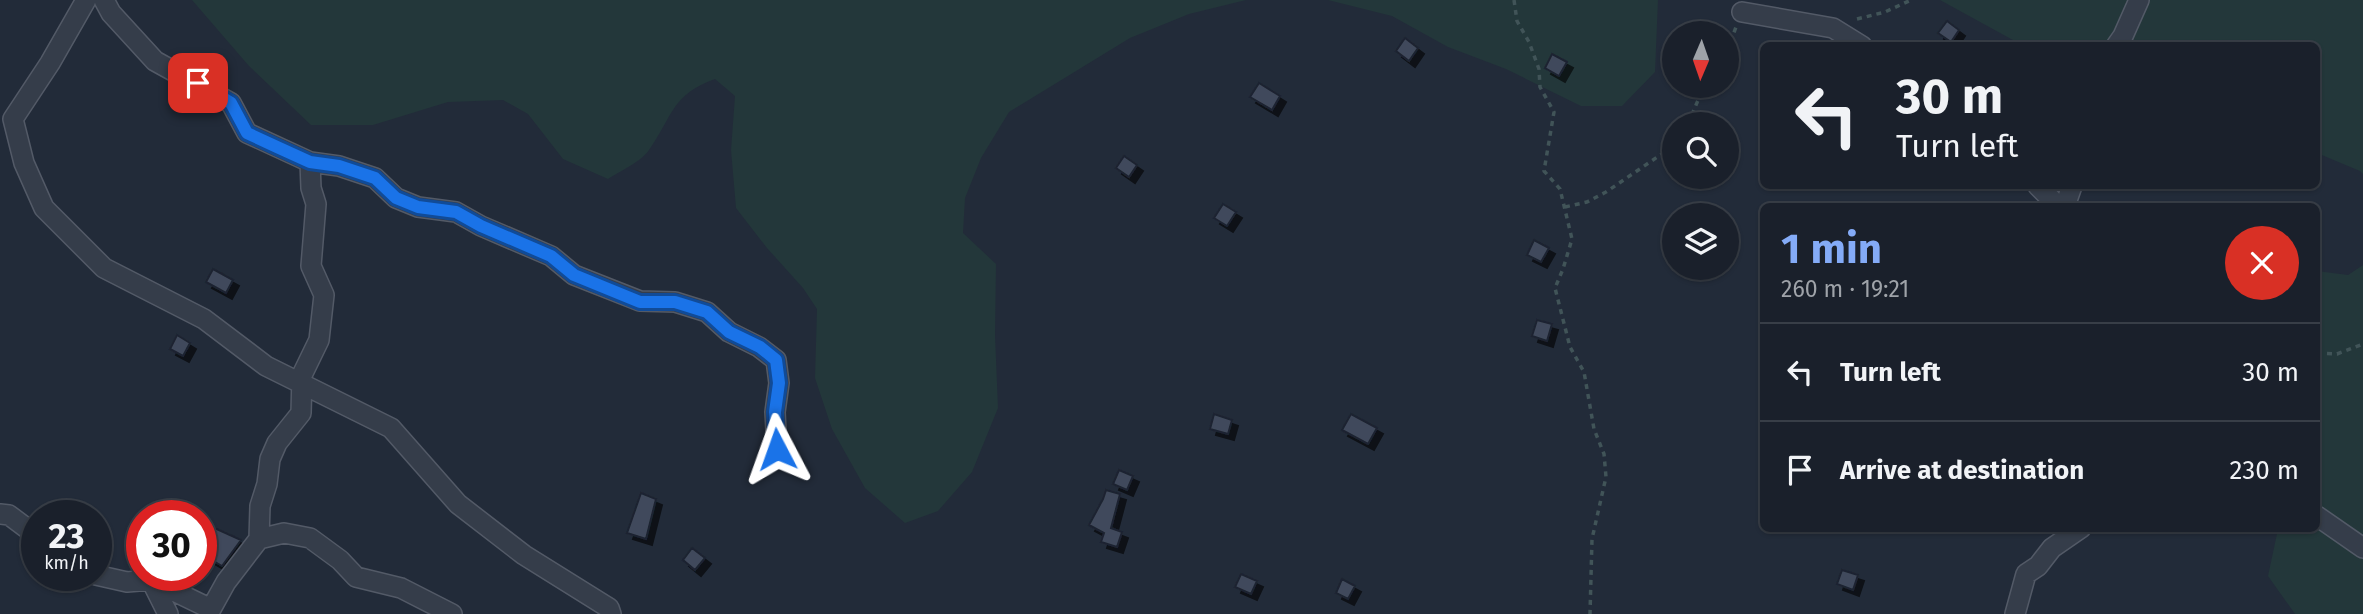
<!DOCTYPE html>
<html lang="en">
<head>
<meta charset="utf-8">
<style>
  :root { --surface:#1a202b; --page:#272d37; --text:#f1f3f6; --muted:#9fa3a9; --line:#383e47; --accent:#84abf7 }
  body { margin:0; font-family:"Fira Sans",sans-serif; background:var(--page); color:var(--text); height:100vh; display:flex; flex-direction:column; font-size:26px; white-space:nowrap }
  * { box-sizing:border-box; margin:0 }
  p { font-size:23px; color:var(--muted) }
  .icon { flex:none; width:38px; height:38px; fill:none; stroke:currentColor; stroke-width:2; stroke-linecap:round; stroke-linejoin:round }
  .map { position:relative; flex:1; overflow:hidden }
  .panel { position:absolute; left:1760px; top:203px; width:560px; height:329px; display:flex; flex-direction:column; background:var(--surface); border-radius:10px; box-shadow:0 2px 5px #0004,0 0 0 2px var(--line) }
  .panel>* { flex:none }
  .banner { position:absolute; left:1760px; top:42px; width:560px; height:147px; border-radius:10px; box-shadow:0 2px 5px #0004,0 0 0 2px var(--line); background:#1a202b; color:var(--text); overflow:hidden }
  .needle { width:46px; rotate:182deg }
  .fabs { position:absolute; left:1662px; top:21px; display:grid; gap:14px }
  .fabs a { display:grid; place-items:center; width:77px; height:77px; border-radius:50%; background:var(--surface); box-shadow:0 2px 5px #0004,0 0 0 2px var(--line); font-size:35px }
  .speed { position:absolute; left:21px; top:500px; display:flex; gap:14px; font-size:35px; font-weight:700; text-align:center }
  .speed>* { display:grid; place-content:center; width:91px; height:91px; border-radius:50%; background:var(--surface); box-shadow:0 2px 5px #0004,0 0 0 2px var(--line); line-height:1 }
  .speed small { font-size:18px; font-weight:400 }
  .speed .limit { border:10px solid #d22; background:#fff; color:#111 }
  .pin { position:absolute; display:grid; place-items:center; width:60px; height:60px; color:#fff; margin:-30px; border-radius:14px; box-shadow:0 4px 10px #0006 }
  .me { position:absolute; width:77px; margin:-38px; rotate:356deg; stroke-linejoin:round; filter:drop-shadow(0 0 5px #0008) }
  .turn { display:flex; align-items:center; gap:24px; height:147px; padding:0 21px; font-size:32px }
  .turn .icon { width:91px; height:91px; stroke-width:2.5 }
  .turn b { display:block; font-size:49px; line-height:60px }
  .round { display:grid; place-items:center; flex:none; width:74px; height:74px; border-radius:37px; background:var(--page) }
  .headline { display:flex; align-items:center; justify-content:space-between; height:119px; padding:0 21px }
  h1 { font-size:42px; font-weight:700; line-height:52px; color:var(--accent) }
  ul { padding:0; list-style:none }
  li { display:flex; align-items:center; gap:21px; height:98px; padding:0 21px; border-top:2px solid var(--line) }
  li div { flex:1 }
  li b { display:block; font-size:26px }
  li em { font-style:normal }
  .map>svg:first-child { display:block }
  .green { fill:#23373a }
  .building { fill:#414a5b; stroke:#1d2430; stroke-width:2; filter:url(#shadow) }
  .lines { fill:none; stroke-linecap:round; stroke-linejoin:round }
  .minor-casing { stroke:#535a67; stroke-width:22 }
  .path { stroke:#415458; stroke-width:3.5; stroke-dasharray:5 5; stroke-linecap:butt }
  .minor { stroke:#353d4a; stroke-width:19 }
  .route-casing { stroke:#114b97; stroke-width:18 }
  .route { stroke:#1a73e8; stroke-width:12 }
</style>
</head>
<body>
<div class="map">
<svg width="2363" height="614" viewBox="0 0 2363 614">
  <defs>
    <filter id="shadow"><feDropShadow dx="6" dy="6" stdDeviation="0" flood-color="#0009"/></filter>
  </defs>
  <rect width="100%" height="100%" fill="#222b39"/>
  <!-- green -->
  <path class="green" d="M192,0H1246L1189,14L1130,38L1009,112L981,158L965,198L963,233L996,264L995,335L998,408L972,472L938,511L905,523L865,488L832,429L815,378L817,309L803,288L767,248L736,208L731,150L735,96L715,79C671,95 673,116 649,150C641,162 620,171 608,179L563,159L528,114L503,100L448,102L373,125H311L249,66Z
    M1328,0H1658L1655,72L1622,106H1581L1506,69L1448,47L1392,16Z
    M1940,0H2363V174L2360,171L2317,153V46L2022,45Z
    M2363,265V614H2295L2268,576L2278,529L2317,528V271L2348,275Z"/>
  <!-- building -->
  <path class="building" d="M1947,21L1959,30L1951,42L1938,33Z
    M1405,38L1418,48L1409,61L1396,51Z
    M1552,54L1567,62L1559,76L1545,68Z
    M1259,83L1280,96L1272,110L1250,97Z
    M1124,156L1137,165L1129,177L1116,168Z
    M1223,204L1236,212L1227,226L1214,218Z
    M1534,240L1549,248L1541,262L1527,255Z
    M213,269L233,280L226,293L206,282Z
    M1537,320L1552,324L1547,341L1532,336Z
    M177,335L190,343L183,356L170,349Z
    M1214,414L1232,420L1228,434L1210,429Z
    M1351,414L1377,428L1368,444L1342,430Z
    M1119,470L1133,476L1127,490L1113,484Z
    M1106,490L1120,494L1111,528L1122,532L1117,547L1101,542L1104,533L1089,525L1103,499Z
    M641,493L656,499L646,539L627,533Z
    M210,526L241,540L222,566L205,556L212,543L204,539Z
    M692,548L705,558L695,570L683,560Z
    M1842,570L1858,575L1853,590L1837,584Z
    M1241,574L1257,581L1251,594L1235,587Z
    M1342,579L1355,586L1348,599L1336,593Z"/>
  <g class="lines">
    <defs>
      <path id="minor" d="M86,0L50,63L13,119L24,163L44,208L104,268L204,319L266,366L391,428L458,504L524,555L609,608L611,614
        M104,0L111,13L155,61L231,103L247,133L310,162L339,166L375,178L396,198L418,207L456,212L481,226L551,256L574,275L640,301L675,302L707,312L729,332L759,347L776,360L779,383L775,412L777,449
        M1742,12L1833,28L1862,46
        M2116,46L2123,36L2139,0
        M2038,186L2058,206
        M2065,206L2072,186
        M0,514L9,515L37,536
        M2317,516L2363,548
        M259,539L260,506L267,484L270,459L277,443L301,413L302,375L319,340L324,295L311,266L316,204L311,188L310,162
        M96,575L127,582L151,580L211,609L226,582L259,539L284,533L310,538L340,560L356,577L401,588L452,614
        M151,580L168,614
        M2015,614L2026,574L2038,566L2052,548L2081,528"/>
    </defs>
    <!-- minor casing -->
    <use href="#minor" class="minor-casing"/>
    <!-- path -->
    <path class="path" d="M1514,0L1517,21L1529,42L1539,69L1540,87L1554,112L1544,171L1560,189L1572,239L1563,269L1555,288L1570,347L1584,372L1594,429L1604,454L1606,477L1592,539L1590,614
      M1857,19L1885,12L1911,0
      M1727,51L1736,27
      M1688,124L1704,86
      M1565,207L1587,202L1606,192L1675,145
      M2317,353L2337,354L2363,344"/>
    <!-- minor -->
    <use href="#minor" class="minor"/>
  </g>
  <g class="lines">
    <defs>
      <path id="route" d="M198,83L231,103L247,133L277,147L310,162L339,166L375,178L396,198L418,207L456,212L481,226L551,256L574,275L640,302H675L707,312L729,332L760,347L776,360L779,383L775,412L777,449"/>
    </defs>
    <!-- route casing -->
    <use href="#route" class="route-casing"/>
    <!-- route -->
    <use href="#route" class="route"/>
  </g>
</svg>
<div class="fabs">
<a><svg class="needle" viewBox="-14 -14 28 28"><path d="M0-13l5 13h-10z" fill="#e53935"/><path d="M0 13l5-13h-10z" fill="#9fa3a9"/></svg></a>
<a><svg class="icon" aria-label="search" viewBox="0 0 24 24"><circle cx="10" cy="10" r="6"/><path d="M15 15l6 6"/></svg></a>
<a><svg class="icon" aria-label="layers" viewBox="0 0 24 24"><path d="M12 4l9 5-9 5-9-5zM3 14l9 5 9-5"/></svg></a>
</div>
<div class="speed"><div>23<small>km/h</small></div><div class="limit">30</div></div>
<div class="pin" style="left:198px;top:83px;background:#d93025"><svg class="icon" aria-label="arrive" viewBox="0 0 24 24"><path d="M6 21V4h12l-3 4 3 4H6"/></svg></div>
<svg class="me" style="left:777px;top:449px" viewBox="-20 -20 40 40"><path d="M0-17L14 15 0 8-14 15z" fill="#1a73e8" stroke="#fff" stroke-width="4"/></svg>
<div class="banner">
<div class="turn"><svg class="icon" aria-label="left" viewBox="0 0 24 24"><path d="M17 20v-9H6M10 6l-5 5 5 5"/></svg><div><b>30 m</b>Turn left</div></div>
</div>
<section class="panel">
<div class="headline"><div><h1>1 min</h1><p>260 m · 19:21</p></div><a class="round" style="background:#d93025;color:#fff"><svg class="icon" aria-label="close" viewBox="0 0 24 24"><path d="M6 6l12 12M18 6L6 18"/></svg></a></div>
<ul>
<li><svg class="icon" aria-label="left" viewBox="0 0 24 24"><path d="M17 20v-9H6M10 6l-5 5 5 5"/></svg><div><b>Turn left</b></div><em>30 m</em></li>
<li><svg class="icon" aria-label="arrive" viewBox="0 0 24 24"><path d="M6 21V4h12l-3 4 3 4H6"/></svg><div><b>Arrive at destination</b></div><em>230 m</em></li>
</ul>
</section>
</div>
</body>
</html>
